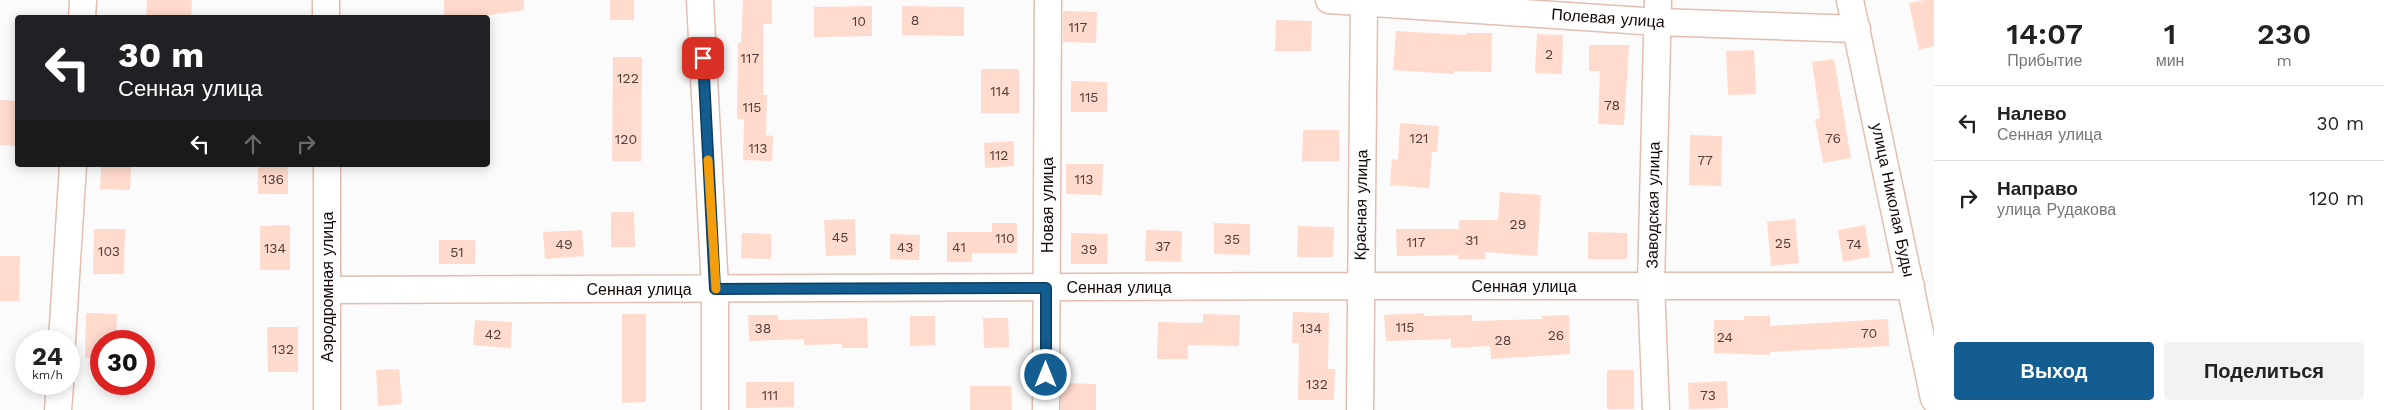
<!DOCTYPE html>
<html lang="ru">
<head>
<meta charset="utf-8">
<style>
  :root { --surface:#fff; --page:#f2f2f2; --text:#222; --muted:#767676; --line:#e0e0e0; --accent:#135d91 }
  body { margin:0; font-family:"Work Sans",sans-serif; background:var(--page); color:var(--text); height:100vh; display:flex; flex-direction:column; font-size:19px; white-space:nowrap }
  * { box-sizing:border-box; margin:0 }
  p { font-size:16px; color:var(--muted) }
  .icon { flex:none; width:28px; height:28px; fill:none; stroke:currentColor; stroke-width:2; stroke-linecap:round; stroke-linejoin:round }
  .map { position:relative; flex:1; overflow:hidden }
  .sheet { display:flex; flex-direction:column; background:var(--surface); width:450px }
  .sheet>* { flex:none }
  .guide { position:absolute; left:15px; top:15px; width:475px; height:152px; border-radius:5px; box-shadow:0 2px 12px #0003; background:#202124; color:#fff; overflow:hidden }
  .speed { position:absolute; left:15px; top:330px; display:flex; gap:10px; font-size:25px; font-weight:700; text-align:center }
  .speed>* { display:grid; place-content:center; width:65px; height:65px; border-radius:50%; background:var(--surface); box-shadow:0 2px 12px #0003; line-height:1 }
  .speed small { font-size:12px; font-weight:400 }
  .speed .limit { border:8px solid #d22; background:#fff; color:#111 }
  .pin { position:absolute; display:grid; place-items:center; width:42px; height:42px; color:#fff; margin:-21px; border-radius:10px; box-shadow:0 2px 8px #0006 }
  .me { position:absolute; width:55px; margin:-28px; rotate:0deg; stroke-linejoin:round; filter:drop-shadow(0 0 4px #0008) }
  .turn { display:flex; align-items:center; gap:18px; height:105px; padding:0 20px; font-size:22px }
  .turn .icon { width:65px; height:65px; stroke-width:2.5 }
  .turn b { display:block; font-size:35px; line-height:42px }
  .lanes { display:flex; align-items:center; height:48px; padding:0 20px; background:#0003; justify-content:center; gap:25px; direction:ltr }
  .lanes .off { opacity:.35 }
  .eta { display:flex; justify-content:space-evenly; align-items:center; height:85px; text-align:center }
  .eta b { font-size:30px; font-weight:600; line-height:35px }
  .cta { display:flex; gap:10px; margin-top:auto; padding:10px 20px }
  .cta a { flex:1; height:58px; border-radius:5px; background:var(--accent); color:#fff; font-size:20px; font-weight:600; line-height:58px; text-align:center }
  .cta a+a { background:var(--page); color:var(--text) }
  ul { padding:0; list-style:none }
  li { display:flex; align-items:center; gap:15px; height:75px; padding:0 20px; border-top:1px solid var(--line) }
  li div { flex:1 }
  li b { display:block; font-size:19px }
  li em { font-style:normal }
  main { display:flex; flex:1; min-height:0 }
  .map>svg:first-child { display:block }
  .building { fill:#ffdacd }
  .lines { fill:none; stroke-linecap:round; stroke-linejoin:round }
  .minor-casing { stroke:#e2beb1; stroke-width:29 }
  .minor { stroke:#fff; stroke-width:26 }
  .route-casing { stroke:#0c3c5e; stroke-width:12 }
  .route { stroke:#135d91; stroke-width:9 }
  .slow { stroke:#f59e0b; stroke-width:9 }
  .labels { text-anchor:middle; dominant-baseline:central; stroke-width:5; stroke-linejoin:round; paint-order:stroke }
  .number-label { font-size:14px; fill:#503d38 }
  .street-label { font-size:16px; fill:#150906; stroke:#fff }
</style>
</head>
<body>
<main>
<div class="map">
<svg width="1934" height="410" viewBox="0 0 1934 410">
  <rect width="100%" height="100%" fill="#fbfbfb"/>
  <!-- building -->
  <path class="building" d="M147,0H192L191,18H146Z
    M444,0H524V10L468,18H444Z
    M610,0H634V20H610Z
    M743,0H772V24H763V95H767L766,135L773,136L772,161L743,160L744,119H737L738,43H741Z
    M1924,0H1934V46L1919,50L1909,3Z
    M872,6V36L814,37V7Z
    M902,6L964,7V36L902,35Z
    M1063,11L1097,12L1096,43L1063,42Z
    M1276,20L1312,21L1311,51H1275Z
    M1396,31L1466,35V33H1492L1491,72L1454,71V74L1393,70Z
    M1537,34L1563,35L1562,74L1535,73Z
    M1589,45H1629L1624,125L1598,124L1600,71H1589Z
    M1754,50L1756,94L1728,95L1726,51Z
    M613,57H642L641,161H612Z
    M1834,59L1851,158L1823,163L1815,119L1820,118L1812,62Z
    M981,69H1019V113H981Z
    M1071,81L1107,82V112H1071Z
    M0,100L18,101V146L0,145Z
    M1400,123L1439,126L1437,152H1432L1429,188L1390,185L1392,159L1398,160Z
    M1303,130H1339V161H1302Z
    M1690,135L1722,136L1721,186L1689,185Z
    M1014,141V166L985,168L984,143Z
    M1066,164H1103L1102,195L1066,194Z
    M101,165H131L130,190L100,189Z
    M258,165H288V194H258Z
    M1500,192L1541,195L1537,256L1485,252V259H1458V255L1397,256L1396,229H1459V220H1498Z
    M611,212H634L635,247H611Z
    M855,219L856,255L826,256L824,220Z
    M1795,219L1799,263L1771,266L1767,222Z
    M992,223H1017V253H972V262H947V232H992Z
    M1214,223L1250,224V255L1214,254Z
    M290,225V270H260V226Z
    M1865,225L1870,257L1843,262L1838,230Z
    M1298,226L1334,227L1333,257H1297Z
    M94,229H125L124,274H93Z
    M582,230L584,256L545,259L543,232Z
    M1146,230L1182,231L1181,262L1145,261Z
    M1588,232L1627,233V259H1588Z
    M742,233L771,234V259L741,258Z
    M1071,233L1108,234L1107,264H1071Z
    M890,234L920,235L919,260L890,259Z
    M439,240H475V264H439Z
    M0,256H20L19,301H0Z
    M1293,312L1329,313L1328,369H1335L1334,400H1298L1299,343H1292Z
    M86,313L117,314L116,341H101V358H85Z
    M1424,313V316L1472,315V321L1542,319V316L1569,315L1570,354L1491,359L1490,346L1451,348V339L1386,341L1384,315Z
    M622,314H646V402L622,403Z
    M1203,314L1240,315L1239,346L1188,345V359H1157L1158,322L1203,323Z
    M748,315H778V320L867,318L868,348H842V344L804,345V339L749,341Z
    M910,316H935V345L910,346Z
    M1744,316H1770V326L1888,319L1889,346L1770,352V355L1714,353V320H1744Z
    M983,318H1008L1009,347L984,348Z
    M475,320L512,322L511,348L473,345Z
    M267,327H298V372H268Z
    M399,369L402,404L378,406L376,370Z
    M1607,370H1634V409H1607Z
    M1727,381L1728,408L1689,409L1688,383Z
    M746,382H794V407L746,408Z
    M1061,383L1096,384V410H1061Z
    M970,386H1011L1012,410H970Z"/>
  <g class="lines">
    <defs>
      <path id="minor" d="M326,0V18
        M700,0L715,289V410
        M1329,0L1658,22L1857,29
        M1850,0L1934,399
        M82,18L83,0
        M327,165V410
        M327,290L1361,286H1911
        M62,341L73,165
        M58,410L60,384
        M1046,410L1048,0
        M1360,410L1364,0
        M1656,410L1651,285L1658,0"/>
    </defs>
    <!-- minor casing -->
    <use href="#minor" class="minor-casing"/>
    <!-- minor -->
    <use href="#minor" class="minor"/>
  </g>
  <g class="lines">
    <defs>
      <path id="route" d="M703,58L715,289L1046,288V375"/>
    </defs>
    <!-- route casing -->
    <use href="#route" class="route-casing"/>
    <!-- route -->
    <use href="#route" class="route"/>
    <!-- slow -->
    <path class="slow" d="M708,160L716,289"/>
  </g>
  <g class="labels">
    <!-- number labels -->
    <g class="number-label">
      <text x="915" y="20">8</text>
      <text x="859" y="21">10</text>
      <text x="1078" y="27">117</text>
      <text x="1549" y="54">2</text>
      <text x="750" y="58">117</text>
      <text x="628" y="78">122</text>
      <text x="1000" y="91">114</text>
      <text x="1089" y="97">115</text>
      <text x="1612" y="105">78</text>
      <text x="752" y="107">115</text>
      <text x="1419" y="138">121</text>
      <text x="1833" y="138">76</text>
      <text x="626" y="139">120</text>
      <text x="758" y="148">113</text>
      <text x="999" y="155">112</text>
      <text x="1705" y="160">77</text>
      <text x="273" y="179">136</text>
      <text x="1084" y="179">113</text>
      <text x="1518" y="224">29</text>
      <text x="840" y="237">45</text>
      <text x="1005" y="238">110</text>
      <text x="1232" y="239">35</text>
      <text x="1472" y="240">31</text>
      <text x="1416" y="242">117</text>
      <text x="1783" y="243">25</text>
      <text x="564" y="244">49</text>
      <text x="1854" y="244">74</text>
      <text x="1163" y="246">37</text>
      <text x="905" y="247">43</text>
      <text x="959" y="247">41</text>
      <text x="275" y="248">134</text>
      <text x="1089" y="249">39</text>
      <text x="109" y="251">103</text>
      <text x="457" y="252">51</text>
      <text x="1405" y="327">115</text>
      <text x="763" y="328">38</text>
      <text x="1311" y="328">134</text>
      <text x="1869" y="333">70</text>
      <text x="493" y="334">42</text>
      <text x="1556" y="335">26</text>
      <text x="1725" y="337">24</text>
      <text x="1503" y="340">28</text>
      <text x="283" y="349">132</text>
      <text x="1317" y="384">132</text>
      <text x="770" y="395">111</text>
      <text x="1708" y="395">73</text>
    </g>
    <!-- street labels -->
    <g class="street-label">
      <text transform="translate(1608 18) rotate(4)">Полевая улица</text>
      <text transform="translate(1893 200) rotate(78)">улица Николая Буды</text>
      <text transform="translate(1047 205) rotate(-90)">Новая улица</text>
      <text transform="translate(1361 205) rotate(-89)">Красная улица</text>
      <text transform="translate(1653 205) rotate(-89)">Заводская улица</text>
      <text x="1524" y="286">Сенная улица</text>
      <text transform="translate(327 287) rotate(-90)">Аэродромная улица</text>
      <text x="1119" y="287">Сенная улица</text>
      <text x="639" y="289">Сенная улица</text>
    </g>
  </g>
</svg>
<div class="speed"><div>24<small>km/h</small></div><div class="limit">30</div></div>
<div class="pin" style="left:703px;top:58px;background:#d93025"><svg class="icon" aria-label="arrive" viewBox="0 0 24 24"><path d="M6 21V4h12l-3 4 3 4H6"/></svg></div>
<svg class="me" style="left:1046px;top:375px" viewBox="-20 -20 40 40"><circle r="17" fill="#135d91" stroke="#fff" stroke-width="3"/><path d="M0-11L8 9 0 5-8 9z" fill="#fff"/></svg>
<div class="guide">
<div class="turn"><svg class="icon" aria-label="left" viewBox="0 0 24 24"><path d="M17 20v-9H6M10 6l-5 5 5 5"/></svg><div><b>30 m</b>Сенная улица</div></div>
<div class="lanes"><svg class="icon" aria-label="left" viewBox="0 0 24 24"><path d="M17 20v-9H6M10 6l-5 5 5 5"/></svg><svg class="icon off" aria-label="ahead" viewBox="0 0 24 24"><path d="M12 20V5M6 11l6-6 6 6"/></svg><svg class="icon off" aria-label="right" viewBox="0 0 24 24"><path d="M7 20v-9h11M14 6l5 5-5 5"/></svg></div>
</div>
</div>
<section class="sheet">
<div class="eta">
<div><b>14:07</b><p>Прибытие</p></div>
<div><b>1</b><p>мин</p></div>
<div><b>230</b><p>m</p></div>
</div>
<ul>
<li><svg class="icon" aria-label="left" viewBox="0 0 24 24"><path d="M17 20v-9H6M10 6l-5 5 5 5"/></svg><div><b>Налево</b><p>Сенная улица</p></div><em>30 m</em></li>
<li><svg class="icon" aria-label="right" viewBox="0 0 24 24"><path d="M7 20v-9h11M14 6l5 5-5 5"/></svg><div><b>Направо</b><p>улица Рудакова</p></div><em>120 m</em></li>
</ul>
<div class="cta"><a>Выход</a><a>Поделиться</a></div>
</section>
</main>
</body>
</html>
